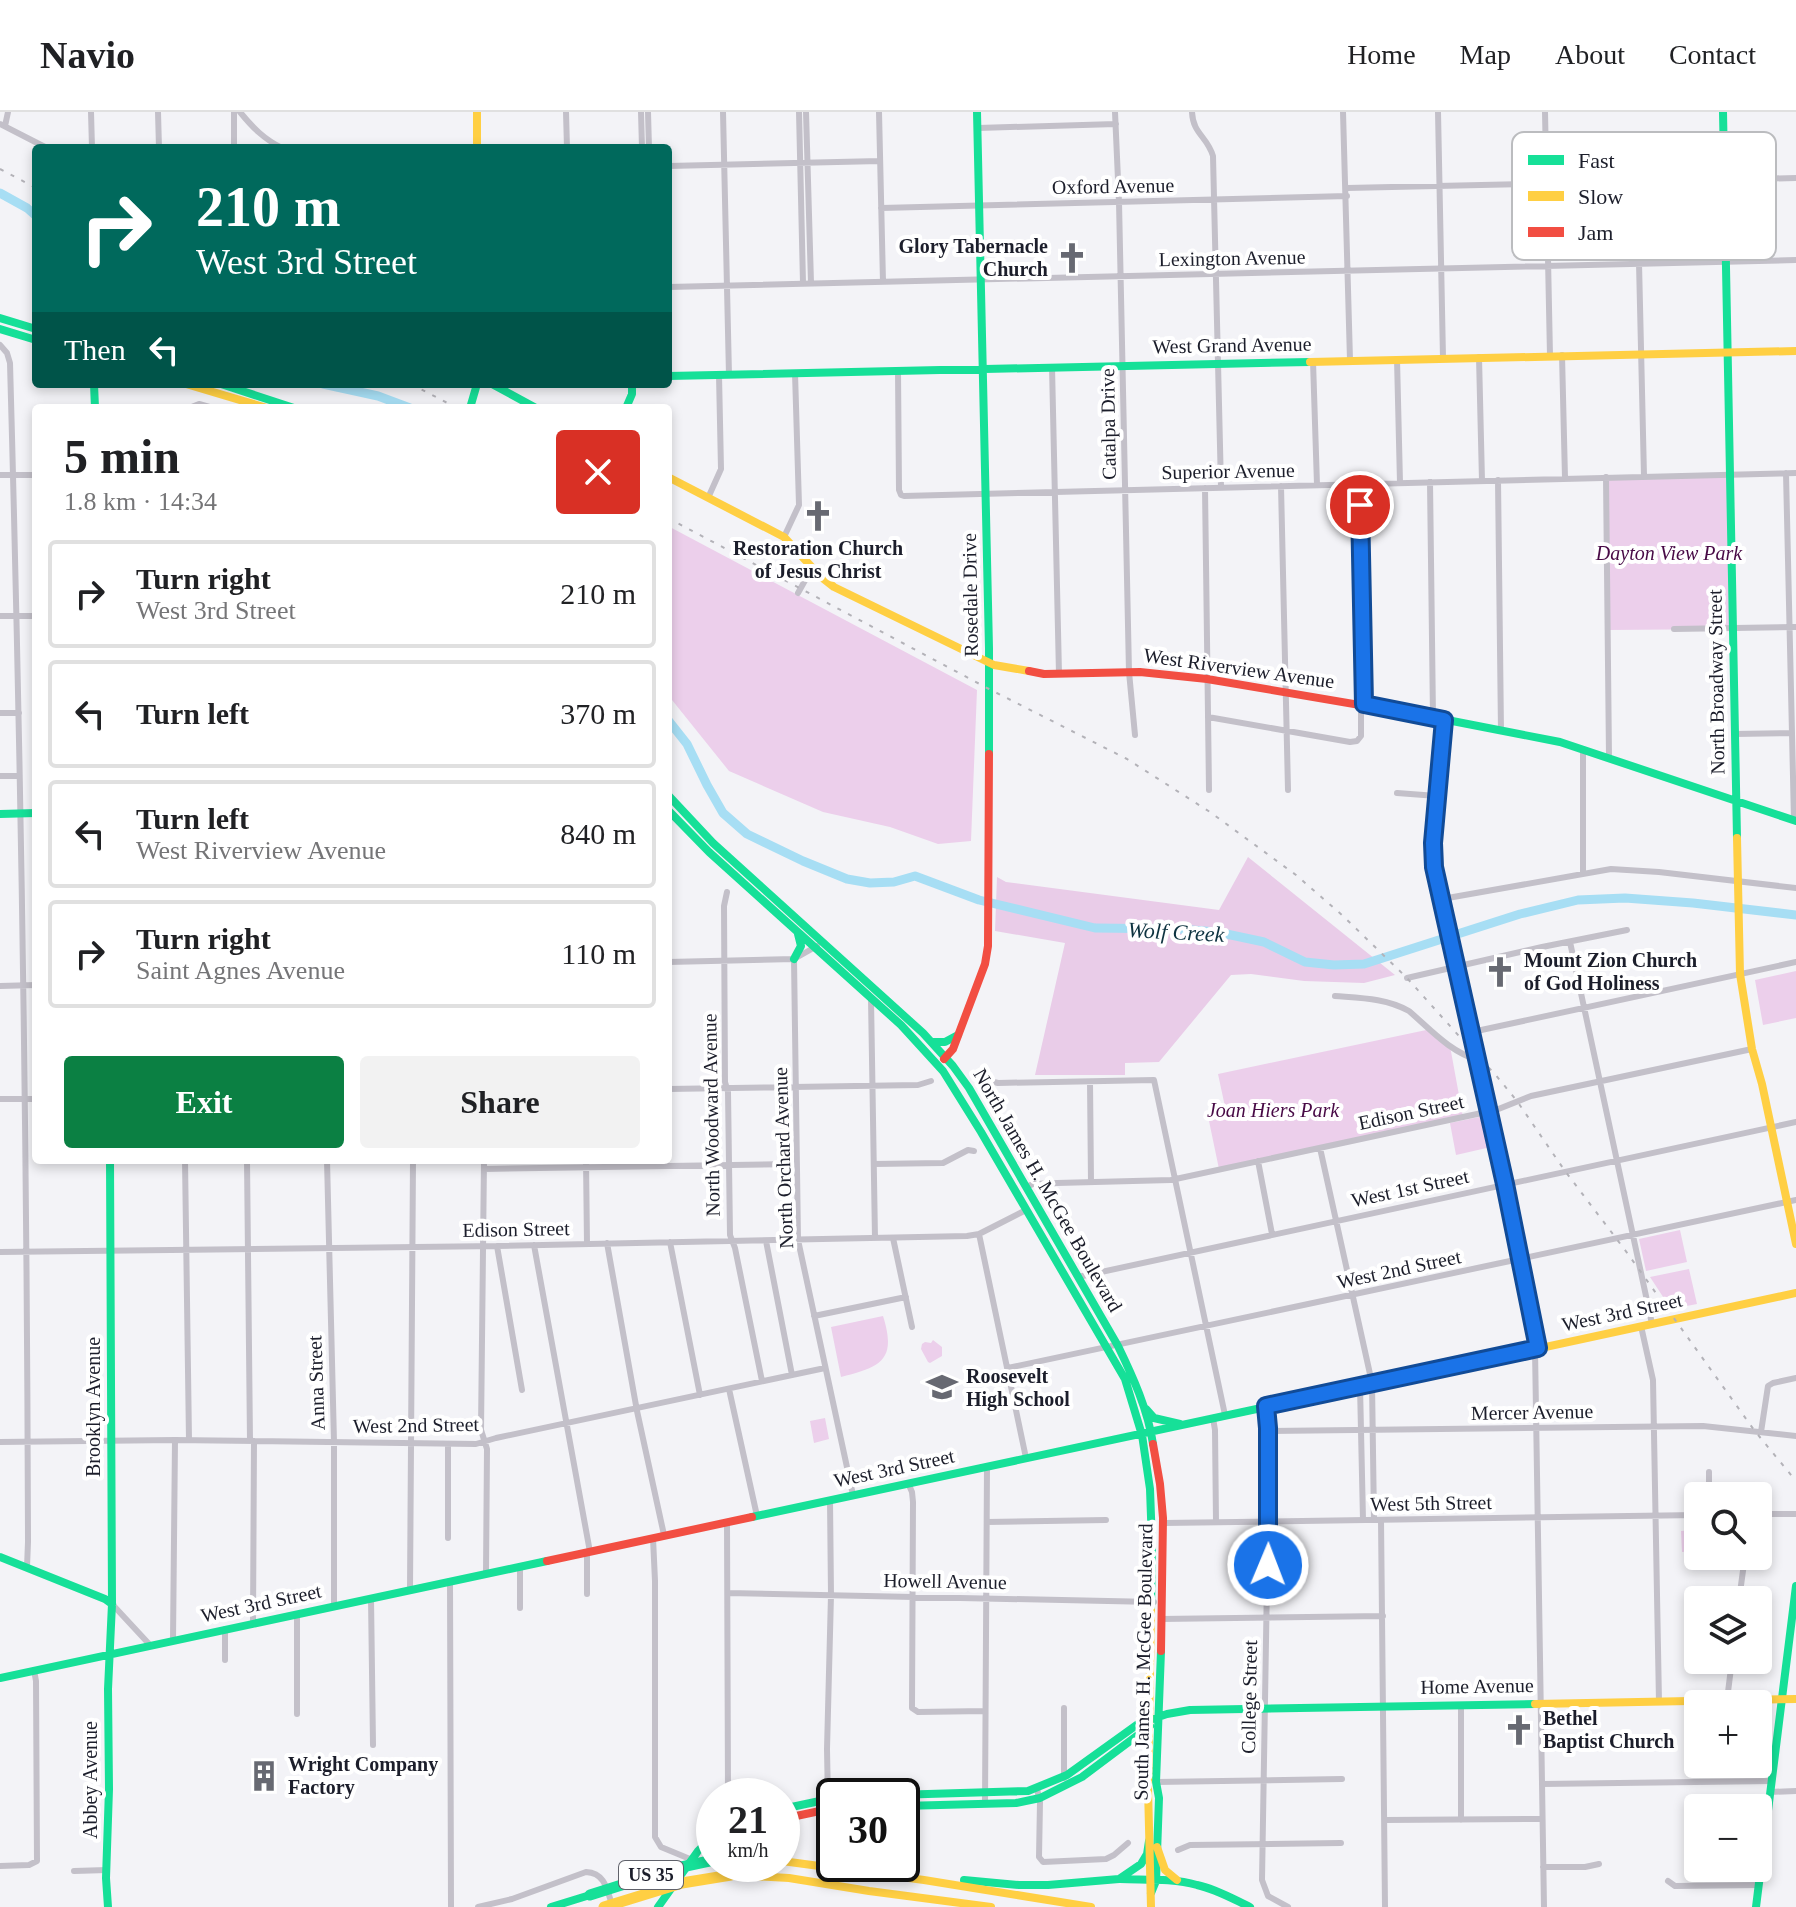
<!DOCTYPE html>
<html lang="en">
<head>
<meta charset="utf-8">
<style>
  :root { --surface:#fff; --page:#f2f2f2; --text:#202124; --muted:#757577; --line:#e0e0e0; --accent:#0b8043 }
  body { margin:0; font-family:"Times New Roman",serif; background:var(--page); color:var(--text); height:100vh; display:flex; flex-direction:column; font-size:30px; white-space:nowrap }
  * { box-sizing:border-box; margin:0 }
  p { font-size:26px; color:var(--muted) }
  .icon { flex:none; width:44px; height:44px; fill:none; stroke:currentColor; stroke-width:2; stroke-linecap:round; stroke-linejoin:round }
  .map { position:relative; flex:1; overflow:hidden }
  .drawer { position:absolute; left:32px; top:292px; width:640px; height:760px; display:flex; flex-direction:column; background:var(--surface); border-radius:8px; box-shadow:0 4px 12px #0003 }
  .drawer>* { flex:none }
  .guide { position:absolute; left:32px; top:32px; width:640px; height:244px; border-radius:8px; box-shadow:0 4px 12px #0003; background:#00695c; color:#fff; overflow:hidden }
  .controls { position:absolute; left:1684px; top:1370px; display:grid; gap:16px }
  .controls a { display:grid; place-items:center; width:88px; height:88px; border-radius:8px; background:var(--surface); box-shadow:0 4px 12px #0003; font-size:40px }
  .speed { position:absolute; left:696px; top:1666px; display:flex; gap:16px; font-size:40px; font-weight:700; text-align:center }
  .speed>* { display:grid; place-content:center; width:104px; height:104px; border-radius:50%; background:var(--surface); box-shadow:0 4px 12px #0003; line-height:1 }
  .speed small { font-size:20px; font-weight:400 }
  .speed .limit { border:4px solid #111; border-radius:12px; background:#fff; color:#111 }
  .pin { position:absolute; display:grid; place-items:center; width:68px; height:68px; color:#fff; margin:-34px; border:4px solid #fff; border-radius:50%; box-shadow:0 2px 8px #0007 }
  .me { position:absolute; width:88px; margin:-44px; rotate:1deg; stroke-linejoin:round; filter:drop-shadow(0 0 6px #0008) }
  .turn { display:flex; align-items:center; gap:28px; height:168px; padding:0 32px; font-size:36px }
  .turn .icon { width:104px; height:104px; stroke-width:2.5 }
  .turn b { display:block; font-size:56px; line-height:68px }
  .then { display:flex; align-items:center; height:76px; padding:0 32px; background:#0003; gap:16px; font-size:30px }
  .round { display:grid; place-items:center; flex:none; width:84px; height:84px; border-radius:8px; background:var(--page) }
  .headline { display:flex; align-items:center; justify-content:space-between; height:136px; padding:0 32px }
  h1 { font-size:48px; font-weight:800; line-height:60px }
  .button { display:flex; gap:16px; margin-top:auto; padding:16px 32px }
  .button a { flex:1; height:92px; border-radius:8px; background:var(--accent); color:#fff; font-size:32px; font-weight:800; line-height:92px; text-align:center }
  .button a+a { background:var(--page); color:var(--text) }
  ul { padding:0; list-style:none }
  li { display:flex; align-items:center; gap:24px; height:108px; margin:0 16px 12px; padding:0 16px; border:4px solid var(--line); border-radius:8px }
  li div { flex:1 }
  li b { display:block; font-size:30px }
  li em { font-style:normal }
  header { display:flex; align-items:center; gap:48px; box-sizing:border-box; height:112px; padding:0 40px; background:var(--surface); border-bottom:2px solid var(--line) }
  header strong { font-size:38px }
  nav { display:flex; gap:44px; margin-inline-start:auto; font-size:28px }
  .map>svg:first-child { display:block }
  .green { fill:#eccfeb }
  .forest { fill:#e9cce8 }
  .lines { fill:none; stroke-linecap:round; stroke-linejoin:round }
  .river { stroke:#a7def4; stroke-width:9 }
  .street { stroke:#c3c0c9; stroke-width:6 }
  .fast { stroke:#16e098; stroke-width:8 }
  .slow { stroke:#ffcf43; stroke-width:8 }
  .jam { stroke:#f24e42; stroke-width:8 }
  .rail { stroke:#b3b2b8; stroke-width:2; stroke-dasharray:4 8; stroke-linecap:butt }
  .fast-bridge { stroke:#16e098; stroke-width:11 }
  .slow-bridge { stroke:#ffcf43; stroke-width:11 }
  .route-casing { stroke:#114b97; stroke-width:20 }
  .route { stroke:#1a73e8; stroke-width:14 }
  .labels { text-anchor:middle; dominant-baseline:central; stroke-width:8; stroke-linejoin:round; paint-order:stroke }
  .shield { fill:#fff; stroke:#60626b; stroke-width:2 }
  .shield-label { font-size:18px; font-weight:bold; fill:#1c1e2b }
  .street-label { font-size:20px; fill:#1c1e2b; stroke:#fff }
  .poi-label { font-size:20px; font-weight:bold; fill:#1c1e2b; stroke:#fff; text-anchor:start }
  .park-label { font-size:20px; font-style:italic; fill:#480a46; stroke:#fff }
  .water-label { font-size:22px; font-style:italic; fill:#0e3340; stroke:#fff }
  .key { fill:#fff; stroke:#bbbcbf; stroke-width:2 }
  .key-label { font-size:22px; fill:#1c1e2b }
</style>
</head>
<body>
<header>
<strong>Navio</strong>
<nav><a>Home</a><a>Map</a><a>About</a><a>Contact</a></nav>
</header>
<div class="map">
<svg width="1796" height="1795" viewBox="0 0 1796 1795">
  <rect width="100%" height="100%" fill="#f3f3f7"/>
  <!-- green -->
  <path class="green" d="M1731,363L1732,517L1608,518L1606,365Z
    M668,414L977,578L971,729L938,732L890,715L823,700L729,659L668,583Z
    M1796,859V906L1763,913L1755,868Z
    M1431,917L1450,934L1463,1005L1219,1057L1209,1009L1227,1004L1218,962Z
    M1484,1004L1491,1035L1456,1043L1450,1011Z
    M1680,1118L1687,1150L1646,1159L1639,1127Z
    M1689,1157L1697,1192L1671,1197L1650,1165Z
    M883,1204C897,1248 881,1255 841,1265L831,1215Z
    M933,1228L942,1235V1244L930,1251L928,1250L921,1237L922,1232L925,1230L931,1231Z
    M825,1306L829,1327L814,1331L810,1309Z
    M1694,1418V1439L1682,1440L1681,1419Z"/>
  <!-- forest -->
  <path class="forest" d="M1248,745L1395,863L1364,871L1304,869L1251,862L1231,863L1159,950L1125,951V963H1035L1065,831L995,819L997,765L1006,770L1219,798Z"/>
  <g class="lines">
    <!-- river -->
    <path class="river" d="M0,81L27,96L36,104
      M323,272L378,284L410,296
      M668,608L687,632L707,673L723,701L747,722L803,749L847,767L870,771L894,770L915,764L979,788L1095,816L1179,817L1217,820L1264,830L1305,850L1334,853L1364,852L1520,802L1578,788L1625,786L1693,791L1796,803"/>
    <!-- street -->
    <path class="street" d="M91,0L92,36
      M158,0L159,36
      M234,0V36
      M240,0C253,16 264,27 282,36
      M566,0L567,36
      M641,0L642,36
      M648,0L649,36
      M723,0L729,263
      M799,0L803,171
      M806,0L811,171
      M879,0L883,170
      M1115,0L1119,90L1129,560L1135,623
      M1192,0C1193,22 1207,24 1213,44L1221,375
      M1343,0L1350,248
      M1438,0L1443,246
      M1545,0L1550,244
      M0,12L47,36
      M5,14L8,0
      M978,16L1116,12
      M668,54L880,49
      M1347,76L1796,66
      M881,96L1347,84
      M1639,151L1644,364
      M668,175L1796,148
      M0,233L7,241L10,251C21,644 27,1037 28,1430L27,1455
      M1562,243L1565,366
      M1479,245L1482,369
      M1397,247L1400,371
      M1313,249L1317,373
      M1052,255L1059,562
      M898,259L899,378L901,383L904,384L1796,361
      M189,296L199,292L213,296
      M1786,361L1794,708
      M0,363H36
      M1606,365L1609,645
      M1498,368L1501,619
      M1430,370L1433,605
      M1359,372L1364,592
      M1281,374L1288,678
      M1205,376L1209,678
      M708,386L721,357L719,263
      M784,425L799,393L795,261
      M798,481L812,456
      M0,504H36
      M1674,517L1796,515
      M0,601H19
      M1208,605L1350,630L1357,629L1361,624V592
      M1444,608L1433,731L1434,755L1505,1072L1538,1236
      M1735,622L1792,621
      M0,664H19
      M1397,681L1437,684
      M1583,761V637
      M727,780L724,794L725,970L728,980L730,1123L735,1136L762,1269
      M1442,787L1611,757L1659,760L1796,776
      M1570,830L1652,1212
      M794,847L798,1128L853,1383
      M668,850L794,847L817,834
      M1407,866L1542,835L1627,818
      M0,874L36,873
      M1335,884C1360,886 1386,886 1409,899C1430,917 1450,940 1478,948
      M871,887L875,1126
      M1472,920L1796,850
      M986,968L998,971L1154,968L1225,1303
      M1090,970L1091,1070
      M668,977L918,973L931,969
      M0,987H36
      M1320,1036L1372,1271L1374,1408
      M185,1048L189,1328
      M247,1048L250,1329
      M327,1048L334,1330V1494
      M484,1048L481,1318L487,1337L486,1461
      M586,1048L587,1132
      M1258,1049L1272,1122
      M874,1052L943,1051L968,1038L974,1039
      M484,1057L797,1052
      M1026,1075L1033,1072L1057,1071L1171,1068L1463,1005L1496,998L1531,984L1752,937
      M979,1122L1026,1346
      M893,1126L912,1215
      M766,1129L792,1263
      M670,1130L700,1283
      M607,1131L637,1299L664,1423
      M534,1133L590,1440
      M497,1134L522,1278
      M0,1140L497,1134L967,1124L979,1122L1026,1098
      M1078,1165L1796,1010
      M814,1204L906,1185
      M1641,1214L1653,1268L1659,1590
      M1535,1237L1544,1795
      M1008,1256L1796,1088
      M1360,1274L1363,1408
      M729,1277L757,1404
      M1266,1294L1268,1319V1409L1262,1768L1268,1784L1288,1795
      M1213,1306L1215,1318L1216,1410
      M1268,1319L1703,1314L1796,1324
      M1761,1320L1768,1274L1773,1271L1796,1266
      M0,1330L175,1328L476,1332L496,1326L825,1256
      M448,1332V1426
      M1709,1360V1384
      M908,1371L912,1380L913,1390L912,1596L918,1600L985,1599
      M1758,1402H1796
      M1381,1408L1385,1795
      M727,1410L728,1684
      M987,1410L1106,1408
      M1164,1411L1698,1403
      M653,1426L655,1469V1725L661,1735L690,1747
      M520,1454V1496
      M450,1469L451,1795
      M410,1478L413,1048
      M728,1481L1154,1490
      M587,1482V1440
      M371,1486L373,1633
      M1739,1488L1745,1444
      M112,1492L150,1533
      M297,1502V1602
      M1161,1507L1383,1504
      M253,1511L254,1329
      M173,1529L175,1328
      M225,1548V1517
      M1727,1588L1732,1548
      M1461,1593V1708
      M1064,1596V1666
      M1156,1670L1342,1667
      M1542,1672L1772,1669
      M1037,1677L1040,1690L1039,1745L1043,1750L1106,1747L1114,1743L1128,1731
      M1770,1680L1796,1679
      M828,1690L827,1637L831,1483L830,1388
      M985,1692L987,1354
      M1385,1708L1542,1707
      M1178,1738L1190,1733L1341,1731
      M0,1754L29,1753L37,1749L36,1569L34,1558
      M1543,1755H1585L1599,1752
      M74,1759L107,1758
      M1668,1769L1675,1774L1759,1773
      M478,1795L512,1787L586,1760C605,1761 607,1777 612,1793"/>
    <!-- fast -->
    <path class="fast" d="M977,0L989,536V642
      M1723,0L1737,726
      M0,206L36,217
      M0,217L36,228
      M668,264L1310,250
      M94,272L95,296
      M221,272L294,296
      M492,272L536,296
      M470,296L477,272
      M626,296L632,282V272
      M1442,607L1560,630L1796,709
      M668,683L713,731L923,921L953,954L969,976L1118,1234C1133,1265 1148,1298 1153,1332
      M668,698L709,740L901,913L943,959L981,1020L1125,1267L1142,1323L1150,1377L1152,1432L1151,1498
      M0,702L36,701
      M794,847L801,834L798,822
      M932,930H945L958,923
      M1146,1297L1154,1306L1180,1312
      M752,1405L1266,1295
      M0,1445L105,1487L112,1492
      M0,1566L547,1449
      M862,1684L1028,1679L1067,1663L1138,1612L1167,1602L1190,1598L1535,1592
      M902,1694L1016,1691L1040,1686L1082,1665L1150,1614
      M782,1697L834,1686
      M1120,1767C1145,1768 1172,1766 1197,1773C1216,1777 1233,1787 1250,1795
      M964,1768L1019,1773H1048L1119,1767L1141,1752L1147,1742L1149,1729
      M1151,1781L1156,1769L1159,1686L1156,1670L1161,1539
      M108,1795L106,1766L109,1677L108,1577L112,1492L110,1048
      M551,1795L590,1783
      M658,1795L698,1739L714,1723
      M1756,1795L1796,1474"/>
    <!-- slow -->
    <path class="slow" d="M477,0V36
      M1310,250L1796,239
      M186,272L267,296
      M668,365L784,425L820,464L834,475L994,553L1029,559
      M1737,726L1740,862L1752,937L1762,972L1796,1132
      M1462,1253L1796,1181
      M1151,1498L1148,1676L1151,1795
      M1535,1592L1796,1587
      M1157,1735L1165,1758L1177,1768
      M782,1749L924,1768L1091,1795
      M731,1763L789,1766L869,1779L991,1795"/>
    <!-- jam -->
    <path class="jam" d="M1029,559L1044,562L1140,560L1207,567L1442,607
      M944,947L953,937L985,852L988,834L989,642
      M1266,1295L1462,1253
      M1153,1332L1160,1372L1163,1406L1161,1539
      M547,1449L752,1405
      M782,1707L834,1696"/>
    <!-- rail -->
    <path class="rail" d="M0,57L36,76
      M411,272L457,296
      M668,406L989,577L1127,647L1210,700L1296,763L1342,803L1407,866L1476,943L1494,961L1517,989L1565,1059L1628,1142L1754,1318L1796,1369"/>
    <!-- fast-bridge -->
    <path class="fast-bridge" d="M590,1783L672,1757L714,1748"/>
    <!-- slow-bridge -->
    <path class="slow-bridge" d="M604,1795L682,1771L731,1763"/>
  </g>
  <g class="lines">
    <defs>
      <path id="route" d="M1268,1453V1316L1266,1294L1538,1236L1505,1072L1434,755L1433,731L1444,608L1364,592L1360,393"/>
    </defs>
    <!-- route casing -->
    <use href="#route" class="route-casing"/>
    <!-- route -->
    <use href="#route" class="route"/>
  </g>
  <!-- icons -->
  <defs>
    <symbol id="church-bare" viewBox="-9 -9 18 18"><path d="M-1.2-6h2.4v3.5h3.3v2.4h-3.3V6h-2.4V-.1h-3.3v-2.4h3.3Z" fill="#676972" stroke="#fff" stroke-width="2.5" paint-order="stroke"/></symbol>
    <symbol id="school-bare" viewBox="-9 -9 18 18"><path d="M0-5L7-2L0 1L-7-2ZM-4 1L0 2.5L4 1V4Q0 6-4 4Z" fill="#676972" stroke="#fff" stroke-width="2.5" paint-order="stroke"/></symbol>
    <symbol id="building-bare" viewBox="-9 -9 18 18"><path d="M-4-6H4V6H1V3H-1V6H-4ZM-2.5-4.3h1.7v1.8h-1.7ZM.8-4.3h1.7v1.8H.8ZM-2.5-1h1.7V.8h-1.7ZM.8-1h1.7V.8H.8Z" fill="#676972" stroke="#fff" stroke-width="2.5" paint-order="stroke"/></symbol>
  </defs>
  <g fill-rule="evenodd">
    <use href="#church-bare" x="1050" y="124" width="44" height="44"/>
    <use href="#church-bare" x="796" y="382" width="44" height="44"/>
    <use href="#church-bare" x="1478" y="838" width="44" height="44"/>
    <use href="#school-bare" x="920" y="1253" width="44" height="44"/>
    <use href="#church-bare" x="1497" y="1596" width="44" height="44"/>
    <use href="#building-bare" x="242" y="1642" width="44" height="44"/>
  </g>
  <g class="labels">
    <!-- shield labels -->
    <rect class="shield" x="619" y="1749" width="64" height="28" rx="6"/>
    <g class="shield-label">
      <text x="651" y="1763">US 35</text>
    </g>
    <!-- street labels -->
    <g class="street-label">
      <text transform="translate(1113 74) rotate(-1)">Oxford Avenue</text>
      <text transform="translate(1232 146) rotate(-1)">Lexington Avenue</text>
      <text transform="translate(1232 233) rotate(-1)">West Grand Avenue</text>
      <text transform="translate(1108 312) rotate(-91)">Catalpa Drive</text>
      <text transform="translate(1228 359) rotate(-1)">Superior Avenue</text>
      <text transform="translate(970 483) rotate(-91)">Rosedale Drive</text>
      <text transform="translate(1239 556) rotate(8)">West Riverview Avenue</text>
      <text transform="translate(1716 570) rotate(-91)">North Broadway Street</text>
      <text transform="translate(1411 1000) rotate(-12)">Edison Street</text>
      <text transform="translate(711 1003) rotate(-91)">North Woodward Avenue</text>
      <text transform="translate(783 1046) rotate(-92)">North Orchard Avenue</text>
      <text transform="translate(1410 1076) rotate(-12)">West 1st Street</text>
      <text transform="translate(1048 1078) rotate(60)">North James H. McGee Boulevard</text>
      <text transform="translate(516 1117) rotate(-1)">Edison Street</text>
      <text transform="translate(1399 1157) rotate(-12)">West 2nd Street</text>
      <text transform="translate(1622 1200) rotate(-12)">West 3rd Street</text>
      <text transform="translate(316 1271) rotate(-92)">Anna Street</text>
      <text transform="translate(93 1295) rotate(-90)">Brooklyn Avenue</text>
      <text transform="translate(1532 1300) rotate(-1)">Mercer Avenue</text>
      <text transform="translate(416 1313) rotate(-1)">West 2nd Street</text>
      <text transform="translate(894 1356) rotate(-12)">West 3rd Street</text>
      <text transform="translate(1431 1391) rotate(-1)">West 5th Street</text>
      <text transform="translate(945 1469) rotate(1)">Howell Avenue</text>
      <text transform="translate(261 1491) rotate(-12)">West 3rd Street</text>
      <text transform="translate(1143 1550) rotate(-89)">South James H. McGee Boulevard</text>
      <text transform="translate(1477 1574) rotate(-1)">Home Avenue</text>
      <text transform="translate(1249 1585) rotate(-89)">College Street</text>
      <text transform="translate(90 1668) rotate(-90)">Abbey Avenue</text>
    </g>
    <!-- poi labels -->
    <g class="poi-label">
      <text x="1048" y="134" text-anchor="end">Glory Tabernacle<tspan x="1048" dy="23">Church</tspan></text>
      <text x="818" y="436" text-anchor="middle">Restoration Church<tspan x="818" dy="23">of Jesus Christ</tspan></text>
      <text x="1524" y="848">Mount Zion Church<tspan x="1524" dy="23">of God Holiness</tspan></text>
      <text x="966" y="1264">Roosevelt<tspan x="966" dy="23">High School</tspan></text>
      <text x="1543" y="1606">Bethel<tspan x="1543" dy="23">Baptist Church</tspan></text>
      <text x="288" y="1652">Wright Company<tspan x="288" dy="23">Factory</tspan></text>
    </g>
    <!-- park labels -->
    <g class="park-label">
      <text x="1669" y="441">Dayton View Park</text>
      <text x="1273" y="998">Joan Hiers Park</text>
    </g>
    <!-- water labels -->
    <g class="water-label">
      <text transform="translate(1176 820) rotate(3)">Wolf Creek</text>
    </g>
  </g>
  <!-- legend -->
  <rect x="1512" y="20" width="264" height="128" rx="12" class="key"/>
  <rect x="1528" y="43" width="36" height="10" fill="#16e098"/>
  <rect x="1528" y="79" width="36" height="10" fill="#ffcf43"/>
  <rect x="1528" y="115" width="36" height="10" fill="#f24e42"/>
  <g class="key-label">
    <text x="1578" y="56">Fast</text>
    <text x="1578" y="92">Slow</text>
    <text x="1578" y="128">Jam</text>
  </g>
</svg>
<div class="controls">
<a><svg class="icon" aria-label="search" viewBox="0 0 24 24"><circle cx="10" cy="10" r="6"/><path d="M15 15l6 6"/></svg></a>
<a><svg class="icon" aria-label="layers" viewBox="0 0 24 24"><path d="M12 4l9 5-9 5-9-5zM3 14l9 5 9-5"/></svg></a>
<a>+</a>
<a>−</a>
</div>
<div class="speed"><div>21<small>km/h</small></div><div class="limit">30</div></div>
<div class="pin" style="left:1360px;top:393px;background:#d93025"><svg class="icon" aria-label="arrive" viewBox="0 0 24 24"><path d="M6 21V4h12l-3 4 3 4H6"/></svg></div>
<svg class="me" style="left:1268px;top:1453px" viewBox="-20 -20 40 40"><circle r="17" fill="#1a73e8" stroke="#fff" stroke-width="3"/><path d="M0-11L8 9 0 5-8 9z" fill="#fff"/></svg>
<div class="guide">
<div class="turn"><svg class="icon" aria-label="right" viewBox="0 0 24 24"><path d="M7 20v-9h11M14 6l5 5-5 5"/></svg><div><b>210 m</b>West 3rd Street</div></div>
<div class="then">Then<svg class="icon" aria-label="left" viewBox="0 0 24 24"><path d="M17 20v-9H6M10 6l-5 5 5 5"/></svg></div>
</div>
<section class="drawer">
<div class="headline"><div><h1>5 min</h1><p>1.8 km · 14:34</p></div><a class="round" style="background:#d93025;color:#fff"><svg class="icon" aria-label="close" viewBox="0 0 24 24"><path d="M6 6l12 12M18 6L6 18"/></svg></a></div>
<ul>
<li><svg class="icon" aria-label="right" viewBox="0 0 24 24"><path d="M7 20v-9h11M14 6l5 5-5 5"/></svg><div><b>Turn right</b><p>West 3rd Street</p></div><em>210 m</em></li>
<li><svg class="icon" aria-label="left" viewBox="0 0 24 24"><path d="M17 20v-9H6M10 6l-5 5 5 5"/></svg><div><b>Turn left</b></div><em>370 m</em></li>
<li><svg class="icon" aria-label="left" viewBox="0 0 24 24"><path d="M17 20v-9H6M10 6l-5 5 5 5"/></svg><div><b>Turn left</b><p>West Riverview Avenue</p></div><em>840 m</em></li>
<li><svg class="icon" aria-label="right" viewBox="0 0 24 24"><path d="M7 20v-9h11M14 6l5 5-5 5"/></svg><div><b>Turn right</b><p>Saint Agnes Avenue</p></div><em>110 m</em></li>
</ul>
<div class="button"><a>Exit</a><a>Share</a></div>
</section>
</div>
</body>
</html>
